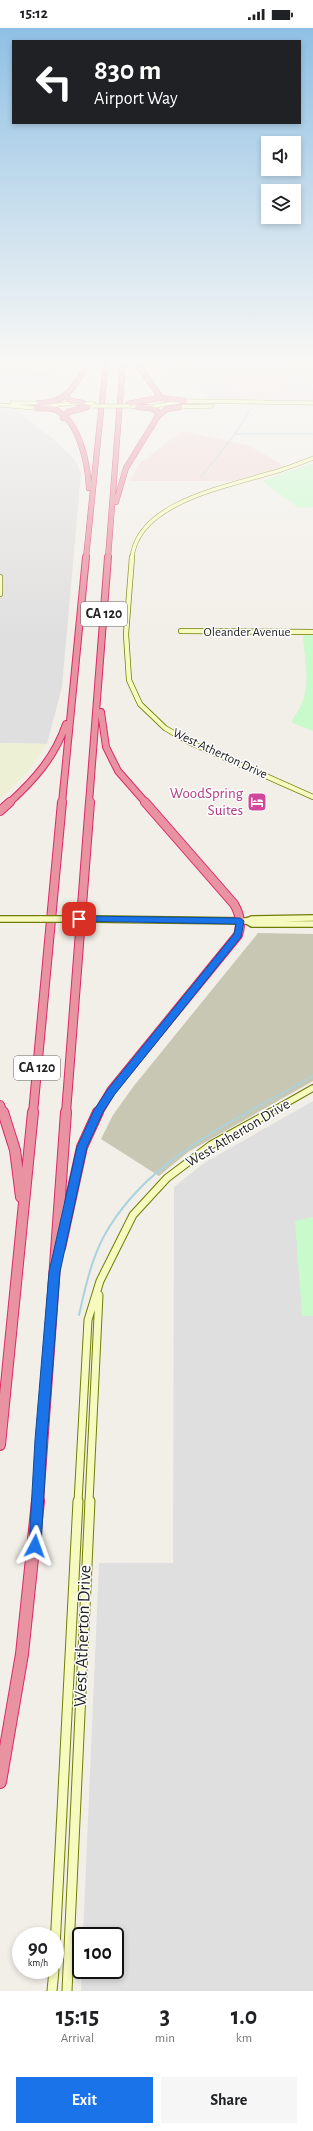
<!DOCTYPE html>
<html lang="en">
<head>
<meta charset="utf-8">
<style>
  :root { --surface:#fff; --page:#f6f6f6; --text:#202124; --muted:#757577; --accent:#1a73e8 }
  body { margin:0; font-family:"Alegreya Sans",sans-serif; background:var(--page); color:var(--text); height:100vh; display:flex; flex-direction:column; font-size:15px; white-space:nowrap }
  * { box-sizing:border-box; margin:0 }
  p { font-size:13px; color:var(--muted) }
  .icon { flex:none; width:22px; height:22px; fill:none; stroke:currentColor; stroke-width:2; stroke-linecap:round; stroke-linejoin:round }
  .map { position:relative; height:1963px; overflow:hidden }
  .details { display:flex; flex-direction:column; background:var(--surface); flex:1 }
  .details>* { flex:none }
  .banner { position:absolute; left:12px; top:12px; width:289px; height:84px; border-radius:0px; box-shadow:0 2px 6px #0003; background:#202124; color:#fff; overflow:hidden }
  .buttons { position:absolute; left:261px; top:108px; display:grid; gap:8px }
  .buttons a { display:grid; place-items:center; width:40px; height:40px; border-radius:0px; background:var(--surface); box-shadow:0 2px 6px #0003; font-size:20px }
  .speed { position:absolute; left:12px; top:1899px; display:flex; gap:8px; font-size:20px; font-weight:700; text-align:center }
  .speed>* { display:grid; place-content:center; width:52px; height:52px; border-radius:50%; background:var(--surface); box-shadow:0 2px 6px #0003; line-height:1 }
  .speed small { font-size:10px; font-weight:400 }
  .speed .limit { border:2px solid #111; border-radius:6px; background:#fff; color:#111 }
  .pin { position:absolute; display:grid; place-items:center; width:34px; height:34px; color:#fff; margin:-17px; border-radius:8px; box-shadow:0 2px 6px #0006 }
  .me { position:absolute; width:44px; margin:-22px; rotate:4deg; stroke-linejoin:round; filter:drop-shadow(0 0 3px #0008) }
  .turn { display:flex; align-items:center; gap:14px; height:84px; padding:0 16px; font-size:18px }
  .turn .icon { width:52px; height:52px; stroke-width:2.5 }
  .turn b { display:block; font-size:28px; line-height:34px }
  .eta { display:flex; justify-content:space-evenly; align-items:center; height:68px; text-align:center }
  .eta b { font-size:24px; font-weight:700; line-height:28px }
  .primary-button { display:flex; gap:8px; margin-top:auto; padding:8px 16px }
  .primary-button a { flex:1; height:46px; border-radius:0px; background:var(--accent); color:#fff; font-size:16px; font-weight:700; line-height:46px; text-align:center }
  .primary-button a+a { background:var(--page); color:var(--text) }
  .status { display:flex; justify-content:space-between; align-items:center; height:28px; padding:0 20px; background:var(--surface); direction:ltr }
  .status svg { height:11px; fill:currentColor }
  .map>svg:first-child { display:block }
  .residential { fill:#e0dfdf }
  .commercial { fill:#f2dad9 }
  .construction { fill:#c7c7b4 }
  .farmland { fill:#eef0d5 }
  .park { fill:#c8facc }
  .parking { fill:#e2e2e2 }
  .lines { fill:none; stroke-linecap:round; stroke-linejoin:round }
  .stream-far2 { stroke:#aad3df; stroke-width:1 }
  .stream-far1 { stroke:#aad3df; stroke-width:1.5 }
  .stream { stroke:#aad3df; stroke-width:2 }
  .secondary-far4-casing { stroke:#707d05; stroke-width:4.5 }
  .secondary-far3-casing { stroke:#707d05; stroke-width:6 }
  .secondary-far2-casing { stroke:#707d05; stroke-width:8 }
  .secondary-far1-casing { stroke:#707d05; stroke-width:9 }
  .secondary-casing { stroke:#707d05; stroke-width:11 }
  .highway-far4-casing { stroke:#dc2a67; stroke-width:6 }
  .highway-far3-casing { stroke:#dc2a67; stroke-width:8 }
  .highway-far2-casing { stroke:#dc2a67; stroke-width:10 }
  .highway-far1-casing { stroke:#dc2a67; stroke-width:12 }
  .highway-casing { stroke:#dc2a67; stroke-width:14 }
  .secondary-far4 { stroke:#f7fabf; stroke-width:3.5 }
  .secondary-far3 { stroke:#f7fabf; stroke-width:4.5 }
  .secondary-far2 { stroke:#f7fabf; stroke-width:5.5 }
  .secondary-far1 { stroke:#f7fabf; stroke-width:7 }
  .secondary { stroke:#f7fabf; stroke-width:9 }
  .highway-far4 { stroke:#e892a2; stroke-width:5 }
  .highway-far3 { stroke:#e892a2; stroke-width:6 }
  .highway-far2 { stroke:#e892a2; stroke-width:8 }
  .highway-far1 { stroke:#e892a2; stroke-width:10 }
  .highway { stroke:#e892a2; stroke-width:12 }
  .secondary-bridge-far1-casing { stroke:#707d05; stroke-width:4.5; stroke-linecap:butt }
  .secondary-bridge-casing { stroke:#707d05; stroke-width:8; stroke-linecap:butt }
  .secondary-bridge-far1 { stroke:#f7fabf; stroke-width:3.5 }
  .secondary-bridge { stroke:#f7fabf; stroke-width:5.5 }
  .route { fill:#1a73e8; stroke:#114b97 }
  .labels { text-anchor:middle; dominant-baseline:central; stroke-width:3; stroke-linejoin:round; paint-order:stroke }
  .far-street-label { font-size:13px; fill:#222; stroke:#fff }
  .shield { fill:#fff; stroke:#646464; stroke-width:1 }
  .shield-label { font-size:14px; font-weight:bold; fill:#222 }
  .hotel-label { font-size:15px; fill:#b23c85; stroke:#fff; text-anchor:end }
  .street-label { font-size:15px; fill:#222; stroke:#fff }
  .near-street-label { font-size:18px; fill:#222; stroke:#fff }
</style>
</head>
<body>
<div class="status"><b>15:12</b><svg viewBox="0 0 49 12"><path d="M0 12V9h3v3zM5 12V6h3v6zM10 12V3h3v9zM15 12V0h3v12zM26 1h20v11H26zM47 4h2v5h-2z"/></svg></div>
<div class="map">
<svg width="313" height="1963" viewBox="0 0 313 1963">
  <rect width="100%" height="100%" fill="#f2efe9"/>
  <!-- residential -->
  <path class="residential" d="M0,334H74L38,356L0,357Z
    M0,380L15,381L58,415L75,432L81,445L62,659L47,716L0,715Z
    M313,1073V1963H81L82,1942H115V1908H83L99,1535H173L174,1159L204,1135Z"/>
  <!-- commercial -->
  <path class="commercial" d="M152,334H311L313,372L210,370Z
    M182,403L250,418L286,439L232,453H130L139,436Z"/>
  <!-- construction -->
  <path class="construction" d="M258,905L313,906V1053L188,1124L159,1148L101,1111L113,1087L133,1059Z"/>
  <!-- farmland -->
  <path class="farmland" d="M0,715L47,716L29,743L0,771Z"/>
  <!-- park -->
  <path class="park" d="M32,334H74L57,344L32,342Z
    M313,435V479L299,480L262,453Z
    M305,607H313V703L293,695L292,692C313,665 306,643 303,610Z
    M313,1189V1288H302L295,1193Z"/>
  <!-- parking -->
  <path class="parking" d="M161,334H190V347H182Z
    M279,334H308L313,370H273V362L284,360L285,358L283,357L282,352L285,351L282,350Z
    M187,350L229,352L230,361H247L248,368L210,369L183,352Z"/>
  <g class="lines">
    <!-- stream-far2 -->
    <path class="stream-far2" d="M235,406H313
      M201,449L235,406L251,380"/>
    <!-- stream-far1 -->
    <path class="stream-far1" d="M246,1085L313,1048"/>
    <!-- stream -->
    <path class="stream" d="M79,1287C85,1261 91,1232 104,1208C136,1150 192,1115 248,1084"/>
    <defs>
      <path id="secondary-far4" d="M12,375H44
        M0,377L36,380L71,375L94,376
        M128,378L149,379L185,373L313,375
        M175,379L212,378
        M132,530C137,475 225,459 267,446C283,442 298,436 313,430"/>
      <path id="secondary-far3" d="M132,529L126,606L129,652L140,676L165,700L189,714L313,769
        M0,549V566
        M181,603L313,604"/>
      <path id="secondary-far2" d="M0,891H41
        M92,891L247,893L252,891L313,890
        M247,893L252,896H313
        M269,1085L313,1060"/>
      <path id="secondary-far1" d="M78,1474L88,1292L100,1253L133,1187L167,1150L211,1117L271,1084
        M89,1474L99,1267"/>
      <path id="secondary" d="M55,1919L78,1473
        M52,1963L54,1942
        M67,1963L90,1473"/>
      <path id="highway-far4" d="M136,334L161,370L185,373
        M66,367L70,373L83,375
        M39,375C67,376 76,356 89,334
        M128,376L158,370V366
        M138,379L150,380L157,383L158,388
        M36,380C43,381 52,379 58,383C80,396 88,437 89,460
        M63,390L68,384L87,379
        M116,474L126,440L158,388L167,381L180,379
        M86,530L106,334
        M108,530L123,334"/>
      <path id="highway-far3" d="M101,684L106,719L118,743L146,775
        M9,775C34,752 55,729 66,696
        M62,775L86,529
        M89,775L108,529"/>
      <path id="highway-far2" d="M0,783L10,774
        M0,1077L3,1085
        M33,1085L62,774
        M66,1085L90,774
        M98,1085L111,1063L238,907C242,896 240,886 234,876L145,774"/>
      <path id="highway-far1" d="M3,1084L15,1122L21,1169
        M60,1220L82,1119L98,1084
        M0,1417L33,1084
        M38,1474L66,1084"/>
      <path id="highway" d="M0,1754L22,1626L38,1473"/>
    </defs>
    <!-- secondary-far4 casing -->
    <use href="#secondary-far4" class="secondary-far4-casing"/>
    <!-- secondary-far3 casing -->
    <use href="#secondary-far3" class="secondary-far3-casing"/>
    <!-- secondary-far2 casing -->
    <use href="#secondary-far2" class="secondary-far2-casing"/>
    <!-- secondary-far1 casing -->
    <use href="#secondary-far1" class="secondary-far1-casing"/>
    <!-- secondary casing -->
    <use href="#secondary" class="secondary-casing"/>
    <!-- highway-far4 casing -->
    <use href="#highway-far4" class="highway-far4-casing"/>
    <!-- highway-far3 casing -->
    <use href="#highway-far3" class="highway-far3-casing"/>
    <!-- highway-far2 casing -->
    <use href="#highway-far2" class="highway-far2-casing"/>
    <!-- highway-far1 casing -->
    <use href="#highway-far1" class="highway-far1-casing"/>
    <!-- highway casing -->
    <use href="#highway" class="highway-casing"/>
    <!-- secondary-far4 -->
    <use href="#secondary-far4" class="secondary-far4"/>
    <!-- secondary-far3 -->
    <use href="#secondary-far3" class="secondary-far3"/>
    <!-- secondary-far2 -->
    <use href="#secondary-far2" class="secondary-far2"/>
    <!-- secondary-far1 -->
    <use href="#secondary-far1" class="secondary-far1"/>
    <!-- secondary -->
    <use href="#secondary" class="secondary"/>
    <!-- highway-far4 -->
    <use href="#highway-far4" class="highway-far4"/>
    <!-- highway-far3 -->
    <use href="#highway-far3" class="highway-far3"/>
    <!-- highway-far2 -->
    <use href="#highway-far2" class="highway-far2"/>
    <!-- highway-far1 -->
    <use href="#highway-far1" class="highway-far1"/>
    <!-- highway -->
    <use href="#highway" class="highway"/>
    <defs>
      <path id="secondary-bridge-far1" d="M93,378H128"/>
      <path id="secondary-bridge" d="M41,891H92"/>
    </defs>
    <!-- secondary-bridge-far1 casing -->
    <use href="#secondary-bridge-far1" class="secondary-bridge-far1-casing"/>
    <!-- secondary-bridge casing -->
    <use href="#secondary-bridge" class="secondary-bridge-casing"/>
    <!-- secondary-bridge-far1 -->
    <use href="#secondary-bridge-far1" class="secondary-bridge-far1"/>
    <!-- secondary-bridge -->
    <use href="#secondary-bridge" class="secondary-bridge"/>
  </g>
  <!-- sky -->
  <linearGradient id="sky" x2="0" y2="1"><stop stop-color="#8fc0e4"/><stop offset="0.55" stop-color="#f9f8f5"/><stop offset="1" stop-color="#f9f8f5" stop-opacity="0"/></linearGradient>
  <rect width="313" height="609" fill="url(#sky)"/>
  <!-- route -->
  <path class="route" d="M79,888L240,890L244,893L241,909L115,1066L103,1084L87,1119L60,1244L47,1412L41,1518L39,1522L35,1524L31,1522L29,1518L35,1412L49,1244L77,1119L94,1082L108,1061L234,906L236,896L76,893L75,891Z"/>
  <!-- icons -->
  <defs>
    <symbol id="hotel-square" viewBox="-11 -11 22 22"><rect x="-9" y="-9" width="18" height="18" rx="4" fill="#d1479c" stroke="#fff"/><path d="M-6-4.5h1.5V1H6V5H4.5V3h-9V5H-6ZM-4 0a1.8 1.8 0 1 1 3.6 0ZM.5 0V-2.5h3Q6-2.5 6 0Z" fill="#fff"/></symbol>
  </defs>
  <g fill-rule="evenodd">
    <use href="#hotel-square" x="246" y="763" width="22" height="22"/>
  </g>
  <g class="labels">
    <!-- far-street labels -->
    <g class="far-street-label">
      <text x="247" y="604">Oleander Avenue</text>
      <text transform="translate(220 726) rotate(25)">West Atherton Drive</text>
    </g>
    <!-- shield labels -->
    <g class="shield">
      <rect x="81" y="574" width="46" height="24" rx="3"/>
      <rect x="14" y="1028" width="46" height="24" rx="3"/>
    </g>
    <g class="shield-label">
      <text x="104" y="586">CA 120</text>
      <text x="37" y="1040">CA 120</text>
    </g>
    <!-- hotel labels -->
    <g class="hotel-label">
      <text x="243" y="765">WoodSpring<tspan x="243" dy="17">Suites</tspan></text>
    </g>
    <!-- street labels -->
    <g class="street-label">
      <text transform="translate(238 1105) rotate(-31)">West Atherton Drive</text>
    </g>
    <!-- near-street labels -->
    <g class="near-street-label">
      <text transform="translate(83 1608) rotate(-88)">West Atherton Drive</text>
    </g>
  </g>
</svg>
<div class="buttons">
<a><svg class="icon" aria-label="sound" viewBox="0 0 24 24"><path d="M4 9h4l5-4v14l-5-4H4zM17 9q2 3 0 6"/></svg></a>
<a><svg class="icon" aria-label="layers" viewBox="0 0 24 24"><path d="M12 4l9 5-9 5-9-5zM3 14l9 5 9-5"/></svg></a>
</div>
<div class="speed"><div>90<small>km/h</small></div><div class="limit">100</div></div>
<div class="pin" style="left:79px;top:891px;background:#d93025"><svg class="icon" aria-label="arrive" viewBox="0 0 24 24"><path d="M6 21V4h12l-3 4 3 4H6"/></svg></div>
<svg class="me" style="left:35px;top:1518px" viewBox="-20 -20 40 40"><path d="M0-17L14 15 0 8-14 15z" fill="#1a73e8" stroke="#fff" stroke-width="4"/></svg>
<div class="banner">
<div class="turn"><svg class="icon" aria-label="left" viewBox="0 0 24 24"><path d="M17 20v-9H6M10 6l-5 5 5 5"/></svg><div><b>830 m</b>Airport Way</div></div>
</div>
</div>
<section class="details">
<div class="eta">
<div><b>15:15</b><p>Arrival</p></div>
<div><b>3</b><p>min</p></div>
<div><b>1.0</b><p>km</p></div>
</div>
<div class="primary-button"><a>Exit</a><a>Share</a></div>
</section>
</body>
</html>
